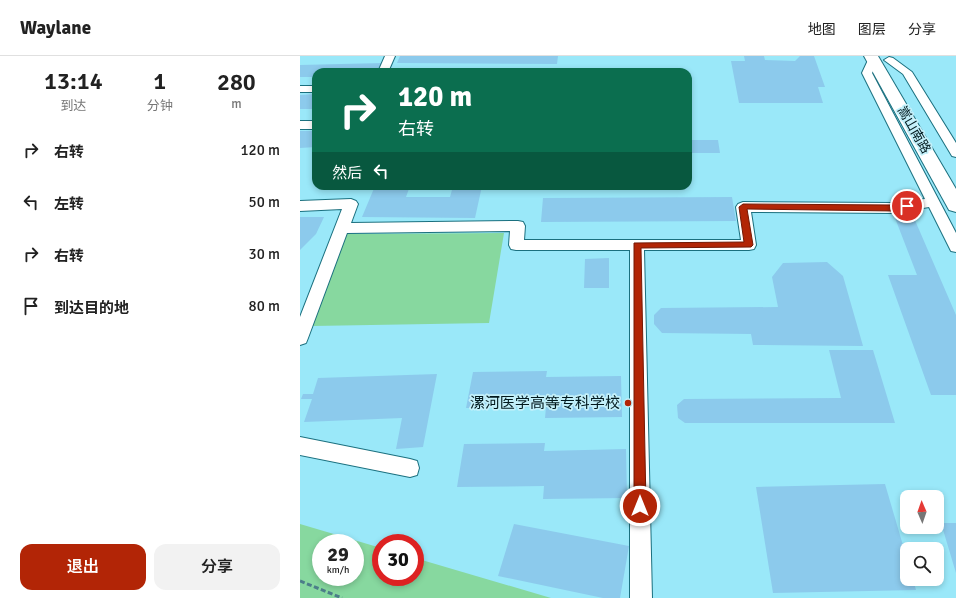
<!DOCTYPE html>
<html lang="zh">
<head>
<meta charset="utf-8">
<style>
  :root { --surface:#fff; --page:#f2f2f2; --text:#222; --muted:#767676; --line:#e0e0e0; --accent:#b22506 }
  body { margin:0; font-family:Signika,"Noto Sans SC",sans-serif; background:var(--page); color:var(--text); height:100vh; display:flex; flex-direction:column; font-size:15px; white-space:nowrap }
  * { box-sizing:border-box; margin:0 }
  p { font-size:13px; color:var(--muted) }
  .icon { flex:none; width:22px; height:22px; fill:none; stroke:currentColor; stroke-width:2; stroke-linecap:round; stroke-linejoin:round }
  .map { position:relative; flex:1; overflow:hidden }
  .panel { display:flex; flex-direction:column; background:var(--surface); width:300px }
  .panel>* { flex:none }
  .top-card { position:absolute; left:12px; top:12px; width:380px; height:122px; border-radius:12px; box-shadow:0 2px 6px #0003; background:#0b6e4f; color:#fff; overflow:hidden }
  .needle { width:26px; rotate:358deg }
  .buttons { position:absolute; left:600px; top:434px; display:grid; gap:8px }
  .buttons a { display:grid; place-items:center; width:44px; height:44px; border-radius:8px; background:var(--surface); box-shadow:0 2px 6px #0003; font-size:20px }
  .speed { position:absolute; left:12px; top:478px; display:flex; gap:8px; font-size:20px; font-weight:700; text-align:center }
  .speed>* { display:grid; place-content:center; width:52px; height:52px; border-radius:50%; background:var(--surface); box-shadow:0 2px 6px #0003; line-height:1 }
  .speed small { font-size:10px; font-weight:400 }
  .speed .limit { border:6px solid #d22; background:#fff; color:#111 }
  .pin { position:absolute; display:grid; place-items:center; width:34px; height:34px; color:#fff; margin:-17px; border:2px solid #fff; border-radius:50%; box-shadow:0 1px 4px #0007 }
  .me { position:absolute; width:44px; margin:-22px; rotate:0deg; stroke-linejoin:round; filter:drop-shadow(0 0 3px #0008) }
  .turn { display:flex; align-items:center; gap:14px; height:84px; padding:0 20px; font-size:18px }
  .turn .icon { width:52px; height:52px; stroke-width:2.5 }
  .turn b { display:block; font-size:28px; line-height:34px }
  .then { display:flex; align-items:center; height:38px; padding:0 20px; background:#0003; gap:8px; font-size:15px }
  .eta { display:flex; justify-content:space-evenly; align-items:center; height:68px; text-align:center }
  .eta b { font-size:24px; font-weight:600; line-height:28px }
  .primary-button { display:flex; gap:8px; margin-top:auto; padding:8px 20px }
  .primary-button a { flex:1; height:46px; border-radius:12px; background:var(--accent); color:#fff; font-size:16px; font-weight:600; line-height:46px; text-align:center }
  .primary-button a+a { background:var(--page); color:var(--text) }
  ul { padding:0; list-style:none }
  li { display:flex; align-items:center; gap:12px; height:52px; padding:0 20px }
  li div { flex:1 }
  li b { display:block; font-size:15px }
  li em { font-style:normal }
  header { display:flex; align-items:center; gap:24px; box-sizing:border-box; height:56px; padding:0 20px; background:var(--surface); border-bottom:1px solid var(--line) }
  header strong { font-size:19px }
  nav { display:flex; gap:22px; margin-inline-start:auto; font-size:14px }
  main { display:flex; flex:1; min-height:0 }
  .map>svg:first-child { display:block }
  .green { fill:#87d89f; fill-rule:evenodd }
  .building { fill:#8ccaec }
  .lines { fill:none; stroke-linecap:round; stroke-linejoin:round }
  .minor-casing { stroke:#1b707f; stroke-width:2 }
  .secondary-casing { stroke:#1b707f; stroke-width:2 }
  .path { stroke:#4c7e89; stroke-width:3; stroke-dasharray:5 2.5; stroke-linecap:butt }
  .minor { fill:#fff; fill-rule:evenodd }
  .secondary { fill:#fff; fill-rule:evenodd }
  .route { fill:#b22506; stroke:#741804 }
  .poi-dot { fill:#b22506; stroke:#c3f0fa; stroke-width:1.5 }
  .labels { text-anchor:middle; dominant-baseline:central; stroke-width:3.5; stroke-linejoin:round; paint-order:stroke }
  .far-street-label { font-size:13px; fill:#01181d; stroke:#c3f0fa }
  .poi-label { font-size:15px; fill:#01181d; stroke:#c3f0fa; text-anchor:end }
</style>
</head>
<body>
<header>
<strong>Waylane</strong>
<nav><a>地图</a><a>图层</a><a>分享</a></nav>
</header>
<main>
<section class="panel">
<div class="eta">
<div><b>13:14</b><p>到达</p></div>
<div><b>1</b><p>分钟</p></div>
<div><b>280</b><p>m</p></div>
</div>
<ul>
<li><svg class="icon" aria-label="right" viewBox="0 0 24 24"><path d="M7 20v-9h11M14 6l5 5-5 5"/></svg><div><b>右转</b></div><em>120 m</em></li>
<li><svg class="icon" aria-label="left" viewBox="0 0 24 24"><path d="M17 20v-9H6M10 6l-5 5 5 5"/></svg><div><b>左转</b></div><em>50 m</em></li>
<li><svg class="icon" aria-label="right" viewBox="0 0 24 24"><path d="M7 20v-9h11M14 6l5 5-5 5"/></svg><div><b>右转</b></div><em>30 m</em></li>
<li><svg class="icon" aria-label="arrive" viewBox="0 0 24 24"><path d="M6 21V4h12l-3 4 3 4H6"/></svg><div><b>到达目的地</b></div><em>80 m</em></li>
</ul>
<div class="primary-button"><a>退出</a><a>分享</a></div>
</section>
<div class="map">
<svg width="656" height="542" viewBox="0 0 656 542">
  <rect width="100%" height="100%" fill="#9ae8f9"/>
  <!-- green -->
  <path class="green" d="M204,177L189,267L12,270L47,178Z
    M0,468L81,492V521H115V502L251,542H0ZM21,487H55V521H21Z"/>
  <!-- building -->
  <path class="building" d="M100,0H258L257,8L97,7Z
    M444,0H464L465,4L495,5L500,0H514L525,31H518L523,47H439L431,5H445Z
    M82,7L78,16H16V21H0V9Z
    M16,38V53H0V39Z
    M0,75H16V91L0,92Z
    M388,84H418L420,97H388Z
    M75,130H110L106,141H150L153,130H182L175,162L62,161Z
    M432,141L436,165L241,166L243,142Z
    M0,161H24L16,178L0,194Z
    M595,162H614L656,259V339H631L588,219H617Z
    M309,202V232H284L285,203Z
    M527,206L543,220L563,290L453,289L451,278L362,277L354,268V259L361,252L478,251L472,221L483,207Z
    M529,294H573L595,367H385L378,362L377,349L384,343L541,342Z
    M247,315L246,321L321,320L322,361L245,362L246,351L166,352L173,316Z
    M137,318L123,391L96,393L102,362L4,366L12,343H1L3,338H13L18,322Z
    M245,387L244,395L326,393L327,442L243,443L244,430L157,431L164,388Z
    M585,428L607,503V523H613L616,534L473,537L456,431Z
    M641,467H656V517Z
    M214,468L329,490L320,542H303L198,520Z"/>
  <g class="lines">
    <defs>
      <path id="minor" d="M85,0H95L88,16H78Z
        M573,1L578,4L572,17L656,177V196L651,195L629,151L594,157L451,156L456,189L454,193L449,194H344L352,542H330V194H216L211,193L209,189L210,175L47,177L8,282L6,287L0,289V261L42,153L0,155V145L51,143L56,145L58,148L51,167L218,165L223,166L225,170L224,184H441L436,151L438,148L443,146L594,147L625,143L562,17L569,2Z
        M589,1L593,2L612,16L656,87V101L652,100L603,18L584,4Z
        M0,30H16V36H0Z
        M0,65H16V73H0Z
        M0,381L110,403L117,405L119,412L117,419L110,421L0,399Z"/>
      <path id="secondary" d="M564,0H578L656,133V156L649,154Z"/>
    </defs>
    <!-- minor casing -->
    <use href="#minor" class="minor-casing"/>
    <!-- secondary casing -->
    <use href="#secondary" class="secondary-casing"/>
    <!-- path -->
    <path class="path" d="M0,525L42,542"/>
    <!-- minor -->
    <use href="#minor" class="minor"/>
    <!-- secondary -->
    <use href="#secondary" class="secondary"/>
  </g>
  <!-- route -->
  <path class="route" d="M607,147L610,148V152L594,155L447,153L453,189L451,191L341,192L346,450L344,454L340,456L336,454L334,450V187L444,186L439,151L443,148L594,149Z"/>
  <!-- markers -->
  <circle class="poi-dot" cx="328" cy="347" r="4"/>
  <g class="labels">
    <!-- far-street labels -->
    <g class="far-street-label">
      <text transform="translate(614 74) rotate(60)">嵩山南路</text>
    </g>
    <!-- poi labels -->
    <g class="poi-label">
      <text x="320" y="347">漯河医学高等专科学校</text>
    </g>
  </g>
</svg>
<div class="buttons">
<a><svg class="needle" viewBox="-14 -14 28 28"><path d="M0-13l5 13h-10z" fill="#e53935"/><path d="M0 13l5-13h-10z" fill="#767676"/></svg></a>
<a><svg class="icon" aria-label="search" viewBox="0 0 24 24"><circle cx="10" cy="10" r="6"/><path d="M15 15l6 6"/></svg></a>
</div>
<div class="speed"><div>29<small>km/h</small></div><div class="limit">30</div></div>
<div class="pin" style="left:607px;top:150px;background:#d93025"><svg class="icon" aria-label="arrive" viewBox="0 0 24 24"><path d="M6 21V4h12l-3 4 3 4H6"/></svg></div>
<svg class="me" style="left:340px;top:450px" viewBox="-20 -20 40 40"><circle r="17" fill="#b22506" stroke="#fff" stroke-width="3"/><path d="M0-11L8 9 0 5-8 9z" fill="#fff"/></svg>
<div class="top-card">
<div class="turn"><svg class="icon" aria-label="right" viewBox="0 0 24 24"><path d="M7 20v-9h11M14 6l5 5-5 5"/></svg><div><b>120 m</b>右转</div></div>
<div class="then">然后<svg class="icon" aria-label="left" viewBox="0 0 24 24"><path d="M17 20v-9H6M10 6l-5 5 5 5"/></svg></div>
</div>
</div>
</main>
</body>
</html>
